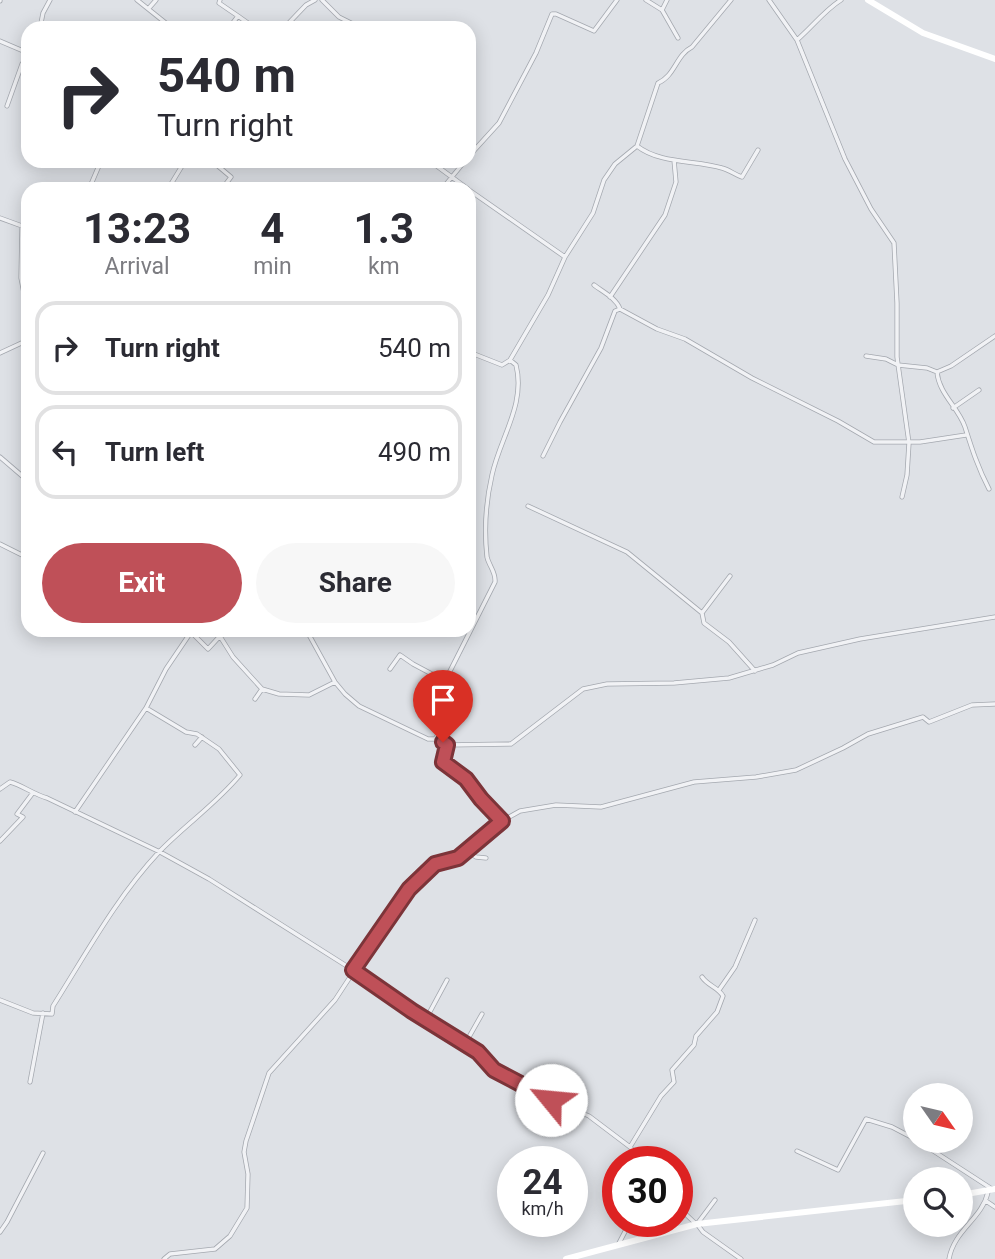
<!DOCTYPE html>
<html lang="en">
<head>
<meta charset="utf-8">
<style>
  :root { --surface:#fff; --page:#f7f7f7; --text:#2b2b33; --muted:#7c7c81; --line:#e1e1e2; --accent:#bf5058 }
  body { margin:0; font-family:Roboto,sans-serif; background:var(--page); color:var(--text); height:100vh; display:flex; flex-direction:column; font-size:26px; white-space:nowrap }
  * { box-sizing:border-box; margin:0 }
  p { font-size:23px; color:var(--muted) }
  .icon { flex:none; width:38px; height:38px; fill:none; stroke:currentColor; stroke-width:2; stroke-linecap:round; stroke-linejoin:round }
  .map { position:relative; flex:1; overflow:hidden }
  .details { position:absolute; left:21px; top:182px; width:455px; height:455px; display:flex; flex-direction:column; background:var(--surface); border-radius:21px; box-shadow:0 4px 18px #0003 }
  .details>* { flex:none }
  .guide { position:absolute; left:21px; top:21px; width:455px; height:147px; border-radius:21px; box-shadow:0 4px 18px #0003; background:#fff; color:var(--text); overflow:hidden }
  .needle { width:46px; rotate:124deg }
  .controls { position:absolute; left:903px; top:1083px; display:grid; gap:14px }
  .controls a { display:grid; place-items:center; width:70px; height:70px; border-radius:50%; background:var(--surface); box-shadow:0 4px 18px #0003; font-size:35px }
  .speed { position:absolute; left:497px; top:1146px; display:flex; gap:14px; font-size:35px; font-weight:700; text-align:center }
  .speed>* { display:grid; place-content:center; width:91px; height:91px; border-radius:50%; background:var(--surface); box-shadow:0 4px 18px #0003; line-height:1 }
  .speed small { font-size:18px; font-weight:400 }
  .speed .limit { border:10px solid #d22; background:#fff; color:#111 }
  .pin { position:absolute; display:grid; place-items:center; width:60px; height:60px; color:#fff; margin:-72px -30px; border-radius:50% 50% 50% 0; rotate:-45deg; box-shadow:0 0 7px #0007 }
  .pin .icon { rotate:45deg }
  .me { position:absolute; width:77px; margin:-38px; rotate:298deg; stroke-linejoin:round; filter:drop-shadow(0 0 5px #0008) }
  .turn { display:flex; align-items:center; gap:24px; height:147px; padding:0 21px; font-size:32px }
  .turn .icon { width:91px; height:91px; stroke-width:2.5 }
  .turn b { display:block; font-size:49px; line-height:60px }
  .eta { display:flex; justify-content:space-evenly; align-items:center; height:119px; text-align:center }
  .eta b { font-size:42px; font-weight:700; line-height:49px }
  .primary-button { display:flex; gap:14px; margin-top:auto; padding:14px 21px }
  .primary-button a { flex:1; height:80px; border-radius:42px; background:var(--accent); color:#fff; font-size:28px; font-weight:700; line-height:80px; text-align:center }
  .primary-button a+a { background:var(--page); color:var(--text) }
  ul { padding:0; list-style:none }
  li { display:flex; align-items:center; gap:21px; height:94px; margin:0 14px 10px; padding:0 7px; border:4px solid var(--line); border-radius:21px }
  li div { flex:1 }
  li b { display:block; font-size:26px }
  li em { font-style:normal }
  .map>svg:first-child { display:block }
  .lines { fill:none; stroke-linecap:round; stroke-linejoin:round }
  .street-casing { stroke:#a4a8af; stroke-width:5 }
  .street { stroke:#f1f2f5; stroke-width:3.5 }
  .secondary { stroke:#fff; stroke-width:6 }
  .route-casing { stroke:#7c3439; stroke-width:18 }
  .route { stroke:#bf5058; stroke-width:12 }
</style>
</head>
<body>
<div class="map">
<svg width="995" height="1259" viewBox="0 0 995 1259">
  <rect width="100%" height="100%" fill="#dee1e6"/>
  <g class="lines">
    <defs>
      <path id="street" d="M137,0L172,28
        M220,0L219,3L238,16
        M322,0L339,17L361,28
        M646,0L662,10L667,0
        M769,0L797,40L845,159L871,209L894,243L897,303V357L909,443L907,475L902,497
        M0,1V0
        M149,8L156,0
        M662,10L678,38
        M40,28L43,13L50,0
        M229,28L238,16L255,28
        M284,28L306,5L315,0
        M379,28L387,27
        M797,40C812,27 825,10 841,0
        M0,41L28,53
        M7,106L22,64L28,56
        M637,146C660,164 695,160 722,168C730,170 735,175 742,177L758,150
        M469,156L499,123L536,53L552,14H556L594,31L617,0
        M212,161L231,177L222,189
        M430,161L468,189
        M89,189L101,161
        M168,189L185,161
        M442,189L465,161
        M469,190L565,257
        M0,218L22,226L21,278L28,314
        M594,285C603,292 616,298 620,309L657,329L685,339L752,378L838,421L874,442H920L966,435
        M610,297L665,215L676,182L674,160
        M0,353L28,340
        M866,356L886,359L898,365L927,368L937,372L951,366L995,336
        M510,360L548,295L565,257L593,213L604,180L615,164L637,146L658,83C675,76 676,55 692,47L731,0
        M937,372C939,394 958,407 965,427C972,449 978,468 989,489
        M953,408L979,390
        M543,456L560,422L601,348L615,311L620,309
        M0,457L28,481
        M528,506L627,552L702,613L704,623L729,642L755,671
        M0,544L28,558
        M702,613L730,576
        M216,630L233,657L262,689L279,694L309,695L335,682
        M311,630L308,633L335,682L345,694L359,706L428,739H435L447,745L511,744L583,689L607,684L674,683L729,678L773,665L798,653L860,639L995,617
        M390,669L400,655L413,664L445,681
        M255,699L262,689
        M146,708L166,669L191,632L208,649L221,635
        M435,739L461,702L445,681L495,582C496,572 489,566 487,557C484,530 486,501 492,475C500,438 526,404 516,365L510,360L502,365L469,352
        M195,745L202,737
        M447,745L443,762L466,779L481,799L502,821
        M0,789L10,782C22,785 33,794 47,798L160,852L209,879L353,970L412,1011L478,1052L494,1070L551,1100L589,1116L630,1147L642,1162
        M0,841L23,817L17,814L32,794
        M467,851L476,857L486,858
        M719,990L735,967L755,920
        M0,1000L33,1013L52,1014L53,1006C86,954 116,898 159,852C185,825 216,804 240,775L219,749L197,734L186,732L146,708L75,812
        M426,1019L447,980
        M465,1044L482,1014
        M30,1082L43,1013
        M918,1141L992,1189
        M630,1147L661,1096L674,1082L672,1070L694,1045L696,1036L717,1012L723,996C718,987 708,986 702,977
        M797,1151L838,1170L866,1119L892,1127L915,1139
        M715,1200L697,1224L703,1232L741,1259
        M986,1201L995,1207
        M677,1206L695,1223
        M0,1232L7,1222L43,1153
        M618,1245L630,1222
        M164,1259L170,1254L215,1249L230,1236L247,1208L248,1174L244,1152L246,1141L269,1073L335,1000L398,904L409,889L435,864L458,858L502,821L520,811L556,805L601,807L694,782L756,777L796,770L843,748L868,734L923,717L929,722L972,705L995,704
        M949,1259C954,1230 982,1219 988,1192"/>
    </defs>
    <!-- street casing -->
    <use href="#street" class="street-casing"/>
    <!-- street -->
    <use href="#street" class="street"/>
    <!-- secondary -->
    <path class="secondary" d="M868,0L923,33L995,59
      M961,1195L995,1189
      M566,1259L697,1224L915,1200"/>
  </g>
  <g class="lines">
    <defs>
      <path id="route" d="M443,742L447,745L443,762L466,779L481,799L502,821L458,858L435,864L409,889L353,970L412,1011L478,1052L494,1070L551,1100"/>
    </defs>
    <!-- route casing -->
    <use href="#route" class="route-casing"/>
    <!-- route -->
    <use href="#route" class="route"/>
  </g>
</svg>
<div class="controls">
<a><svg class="needle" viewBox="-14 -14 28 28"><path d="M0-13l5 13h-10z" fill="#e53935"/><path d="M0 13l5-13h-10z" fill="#7c7c81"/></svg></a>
<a><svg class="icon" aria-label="search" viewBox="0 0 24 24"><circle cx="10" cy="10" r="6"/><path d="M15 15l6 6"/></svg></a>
</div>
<div class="speed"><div>24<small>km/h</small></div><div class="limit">30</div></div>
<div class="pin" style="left:443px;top:742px;background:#d93025"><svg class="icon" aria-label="arrive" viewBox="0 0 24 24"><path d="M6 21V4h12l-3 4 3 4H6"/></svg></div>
<svg class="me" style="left:551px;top:1100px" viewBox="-20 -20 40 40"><circle r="19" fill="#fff"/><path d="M0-13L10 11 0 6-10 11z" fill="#bf5058"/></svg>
<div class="guide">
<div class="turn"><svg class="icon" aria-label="right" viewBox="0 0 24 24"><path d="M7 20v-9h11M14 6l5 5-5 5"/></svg><div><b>540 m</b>Turn right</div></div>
</div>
<section class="details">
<div class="eta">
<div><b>13:23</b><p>Arrival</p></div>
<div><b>4</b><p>min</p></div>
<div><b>1.3</b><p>km</p></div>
</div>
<ul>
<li><svg class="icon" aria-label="right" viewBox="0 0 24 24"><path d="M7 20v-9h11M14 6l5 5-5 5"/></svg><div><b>Turn right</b></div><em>540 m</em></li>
<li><svg class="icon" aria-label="left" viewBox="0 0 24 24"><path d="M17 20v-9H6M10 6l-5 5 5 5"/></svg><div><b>Turn left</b></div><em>490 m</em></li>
</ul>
<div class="primary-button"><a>Exit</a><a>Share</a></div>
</section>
</div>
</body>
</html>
